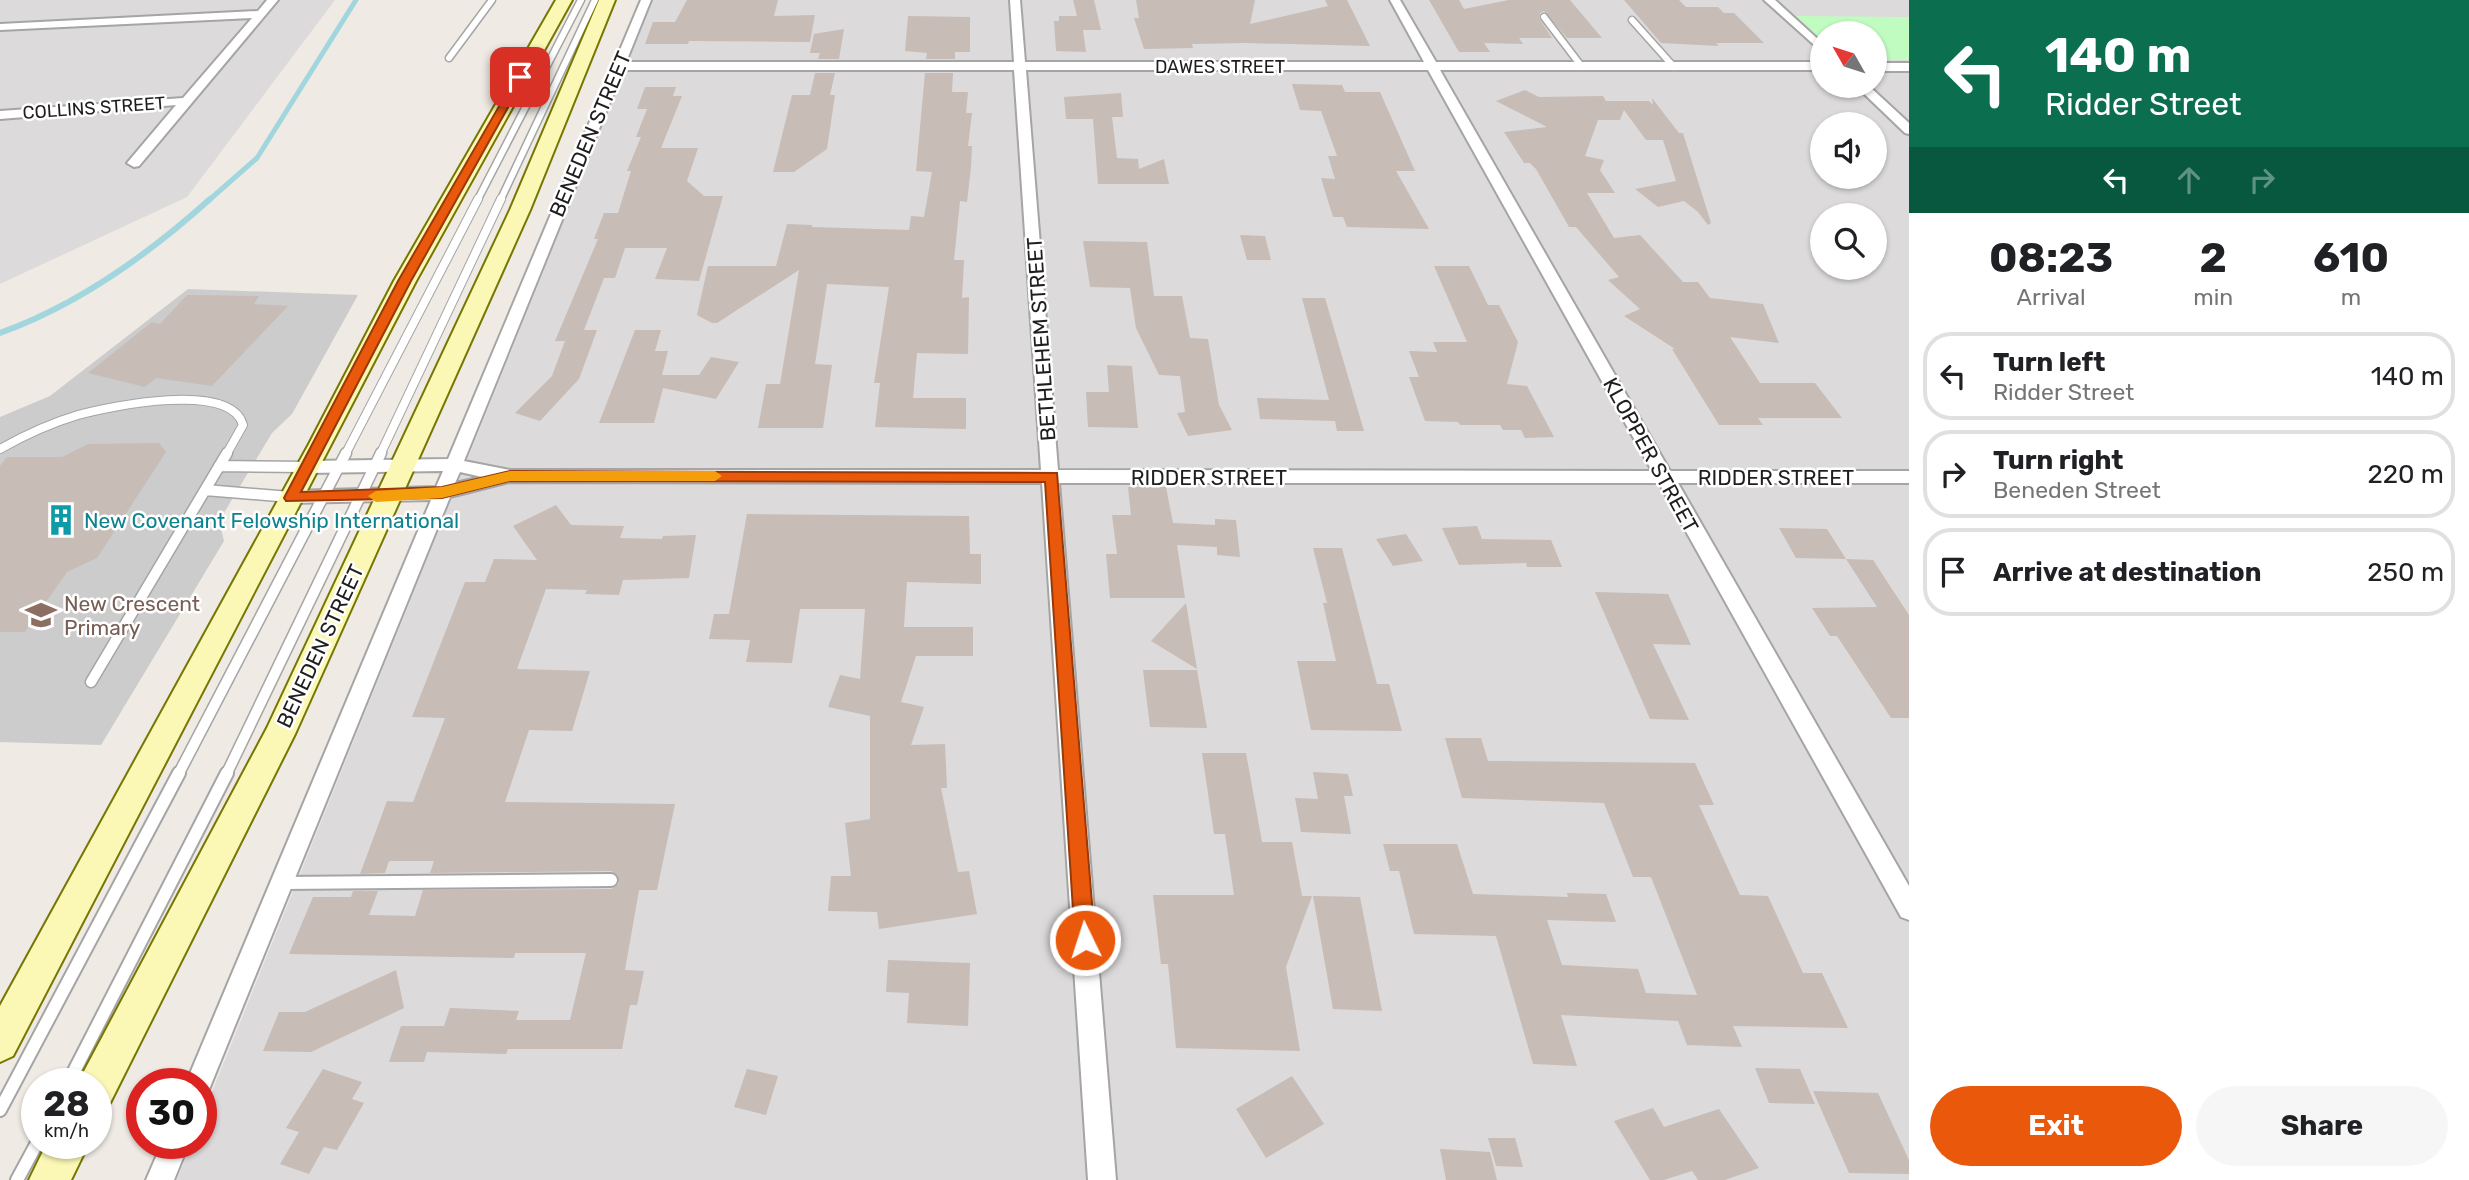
<!DOCTYPE html>
<html lang="en">
<head>
<meta charset="utf-8">
<style>
  :root { --surface:#fff; --page:#f6f6f6; --text:#202124; --muted:#757577; --line:#e0e0e0; --accent:#ea580c }
  body { margin:0; font-family:Rubik,sans-serif; background:var(--page); color:var(--text); height:100vh; display:flex; flex-direction:column; font-size:26px; white-space:nowrap }
  * { box-sizing:border-box; margin:0 }
  p { font-size:23px; color:var(--muted) }
  .icon { flex:none; width:38px; height:38px; fill:none; stroke:currentColor; stroke-width:2; stroke-linecap:round; stroke-linejoin:round }
  .map { position:relative; flex:1; overflow:hidden }
  .side { display:flex; flex-direction:column; background:var(--surface); width:560px }
  .side>* { flex:none }
  .banner { background:#0b6e4f; color:#fff; overflow:hidden }
  .needle { width:46px; rotate:309deg }
  .fabs { position:absolute; left:1810px; top:21px; display:grid; gap:14px }
  .fabs a { display:grid; place-items:center; width:77px; height:77px; border-radius:50%; background:var(--surface); box-shadow:0 2px 5px #0004; font-size:35px }
  .speed { position:absolute; left:21px; top:1068px; display:flex; gap:14px; font-size:35px; font-weight:700; text-align:center }
  .speed>* { display:grid; place-content:center; width:91px; height:91px; border-radius:50%; background:var(--surface); box-shadow:0 2px 5px #0004; line-height:1 }
  .speed small { font-size:18px; font-weight:400 }
  .speed .limit { border:10px solid #d22; background:#fff; color:#111 }
  .pin { position:absolute; display:grid; place-items:center; width:60px; height:60px; color:#fff; margin:-30px; border-radius:14px; box-shadow:0 4px 10px #0006 }
  .me { position:absolute; width:77px; margin:-38px; rotate:356deg; stroke-linejoin:round; filter:drop-shadow(0 0 5px #0008) }
  .turn { display:flex; align-items:center; gap:24px; height:147px; padding:0 21px; font-size:32px }
  .turn .icon { width:91px; height:91px; stroke-width:2.5 }
  .turn b { display:block; font-size:49px; line-height:60px }
  .lanes { display:flex; align-items:center; height:66px; padding:0 21px; background:#0003; justify-content:center; gap:35px; direction:ltr }
  .lanes .off { opacity:.35 }
  .eta { display:flex; justify-content:space-evenly; align-items:center; height:119px; text-align:center }
  .eta b { font-size:42px; font-weight:700; line-height:49px }
  .cta { display:flex; gap:14px; margin-top:auto; padding:14px 21px }
  .cta a { flex:1; height:80px; border-radius:42px; background:var(--accent); color:#fff; font-size:28px; font-weight:700; line-height:80px; text-align:center }
  .cta a+a { background:var(--page); color:var(--text) }
  ul { padding:0; list-style:none }
  li { display:flex; align-items:center; gap:21px; height:88px; margin:0 14px 10px; padding:0 7px; border:4px solid var(--line); border-radius:28px }
  li div { flex:1 }
  li b { display:block; font-size:26px }
  li em { font-style:normal }
  main { display:flex; flex:1; min-height:0 }
  .map>svg:first-child { display:block }
  .residential { fill:#dcdadb; fill-rule:evenodd }
  .religious { fill:#ccc }
  .park { fill:#c0fbbf }
  .lines { fill:none; stroke-linecap:round; stroke-linejoin:round }
  .stream-far1 { stroke:#a2d6de; stroke-width:5 }
  .stream { stroke:#a2d6de; stroke-width:6 }
  .building { fill:#c7bcb6 }
  .lane-far3-casing { stroke:#a5a5a5; stroke-width:9 }
  .lane-far2-casing { stroke:#a5a5a5; stroke-width:10 }
  .lane-far1-casing { stroke:#a5a5a5; stroke-width:13 }
  .lane-casing { stroke:#a5a5a5; stroke-width:16 }
  .street-casing { stroke:#a5a5a5; stroke-width:4 }
  .secondary-casing { stroke:#767702; stroke-width:4 }
  .lane-far3 { stroke:#fff; stroke-width:6 }
  .lane-far2 { stroke:#fff; stroke-width:8 }
  .lane-far1 { stroke:#fff; stroke-width:10 }
  .lane { stroke:#fff; stroke-width:12 }
  .street { fill:#fff; fill-rule:evenodd }
  .secondary { fill:#fbf7b5; fill-rule:evenodd }
  .route { fill:#ea580c; stroke:#983908; stroke-width:2 }
  .slow { fill:#f59e0b }
  .labels { text-anchor:middle; dominant-baseline:central; stroke-width:5; stroke-linejoin:round; paint-order:stroke }
  .far-street-label { font-size:18px; fill:#1e1e1e; stroke:#fff }
  .street-label { font-size:21px; fill:#1e1e1e; stroke:#fff }
  .culture-label { font-size:21px; fill:#0d838f; stroke:#fff; text-anchor:start }
  .education-label { font-size:21px; fill:#785e54; stroke:#fff; text-anchor:start }
</style>
</head>
<body>
<main>
<div class="map">
<svg width="1909" height="1180" viewBox="0 0 1909 1180">
  <rect width="100%" height="100%" fill="#efeae3"/>
  <!-- residential -->
  <path class="residential" d="M0,0H335L187,197L0,284Z
    M653,0H1909V1180H177L192,1143H201V1119ZM1822,33H1874V86H1822ZM1822,124H1874V177H1822ZM1822,215H1874V268H1822Z"/>
  <!-- religious -->
  <path class="religious" d="M188,289L358,295L292,414L272,433L219,521L224,541L101,745L0,742V417L50,396Z"/>
  <!-- park -->
  <path class="park" d="M1796,16L1909,17V60H1874V33H1822V41Z"/>
  <g class="lines">
    <!-- stream-far1 -->
    <path class="stream-far1" d="M208,201L257,158L356,0"/>
    <!-- stream -->
    <path class="stream" d="M0,333C78,305 149,254 210,199"/>
  </g>
  <!-- building -->
  <path class="building" d="M687,0H778L774,16L815,15L810,42L689,41L688,44H645L653,22H675Z
    M1073,0H1094L1101,30H1083L1086,52L1056,51L1054,21H1059V16H1077Z
    M1136,0H1255L1250,24L1328,6L1325,0H1347L1370,46L1245,43L1192,44L1193,48L1144,49L1134,18H1139Z
    M1429,0H1459L1464,9L1509,0H1570L1602,38H1567L1544,11L1540,13L1539,18L1552,38H1519L1523,44L1484,43L1490,52H1459Z
    M1624,0H1679L1686,7H1718L1724,13H1734L1764,43H1716L1719,46L1661,43Z
    M908,16L970,17V52H955V59H926L927,53L905,51Z
    M844,29L839,59H818L820,53H810L814,34Z
    M815,73H835L830,95H835L827,149L794,172H773L792,95H810Z
    M925,73H953L952,92H968L966,113H972L968,146H972L971,167L967,202L960,201L954,260H964L962,298L969,297L968,354L917,353L913,398H966V429L875,427L880,383H874L889,287L827,284L815,364L832,365L823,428H758L766,384H780L799,270L717,323H712L697,315L708,266H776L787,224L812,225V227L909,230L911,216L924,217L932,172L916,171Z
    M1292,84L1342,85L1345,92H1380L1415,171H1396L1429,229L1347,227L1343,217H1333L1321,178L1335,179L1328,156H1337L1321,111L1300,110Z
    M645,87H676L673,96H682L661,148H698L687,181L704,196H723L699,281L655,279L667,248H625L615,278H604L584,330H597L579,379L540,421L515,413L552,376L565,341H555L598,239H594L604,213H618L631,171H627L641,137H636L647,109H637Z
    M1525,90L1539,97L1603,96L1606,101H1649L1653,105L1652,98L1679,133H1683L1711,223L1708,225L1698,212L1684,201L1658,207L1635,189L1676,181L1663,140H1646L1624,110L1620,120H1598L1585,156L1604,160L1600,170L1615,193H1587L1614,238L1640,235L1683,282H1698L1710,298L1763,304L1779,343L1730,337L1760,383H1815L1842,418H1758L1763,425H1719L1672,349H1675L1624,316L1640,309L1608,280L1619,277L1576,227H1569L1536,169L1530,163H1524L1504,132L1547,127L1496,101Z
    M1121,93L1123,117H1112L1117,158L1138,159L1139,169L1164,159L1169,184H1098L1093,119H1066L1064,97Z
    M1240,235L1265,236L1271,260H1247Z
    M1083,241L1147,242L1154,296H1182L1190,338L1208,339L1219,405L1232,430L1188,436L1177,413L1185,412L1180,376L1159,375L1136,328L1130,288L1090,287Z
    M1434,266H1469L1488,305H1499L1518,342L1507,384L1527,386L1554,437L1525,438L1521,430H1503L1500,425H1460L1458,422L1425,421L1409,377H1419L1409,351L1437,352L1433,342H1467Z
    M187,295L259,296L254,304L288,306L212,386L156,378L145,387L88,373L152,322L160,324Z
    M1302,298H1325L1364,431H1337L1335,421L1260,419L1257,398L1329,400Z
    M635,330H661L655,351H668L662,375H699L711,357L739,362L716,399L663,388L654,423H599Z
    M1107,365L1132,366L1138,428L1088,427L1086,392H1109Z
    M159,443L166,452L97,558L67,572L25,632H0V466L7,457H62L88,444Z
    M1128,487H1166L1173,523L1215,525V519L1236,520L1240,557L1217,555V547L1177,545L1185,598H1110L1106,554H1117L1112,515H1131Z
    M556,505L571,525L624,526L620,538L662,539L663,536L696,535L689,578L623,580L619,595L585,594L587,590L546,589L517,669L590,671L572,731L529,730L505,802L675,804L657,890H639L625,970L644,971L637,1005H630L622,1049H508L506,1054L427,1052L424,1062H389L401,1026H444L450,1008L519,1011L516,1020H570L586,953H515L514,958L289,954L313,897H351L353,891H378L369,915L415,916L423,890L611,889L619,884L618,875L611,871L430,873L434,861H389L385,873L360,874L387,801L413,802L445,718L412,717L465,582H485L494,559L537,560L513,526Z
    M747,514L969,516L970,554H981V584L907,582L904,627H973V656H916L901,702L924,707L911,745L945,744L947,788H941L958,872L969,871L977,914L879,929L877,912L828,911L831,876H851L845,823L870,819V716L828,707L840,675L860,679L865,609H800L792,663L746,662L750,640L709,639L714,614H729Z
    M1477,526L1482,539L1551,540L1562,567H1527L1526,563L1459,565L1442,528Z
    M1779,528L1827,529L1846,559L1796,558Z
    M1406,534L1423,561L1393,566L1376,539Z
    M1313,548H1342L1377,684H1389L1402,731L1311,730L1297,661H1336L1323,603H1327Z
    M1846,559L1873,560L1909,615V718H1891L1837,636H1830L1812,608L1877,607Z
    M1595,592L1668,594L1691,645L1653,644L1689,720L1650,719Z
    M1186,603L1197,669L1151,641Z
    M1143,670H1197L1207,728L1150,727Z
    M1445,738H1481L1488,761L1695,763L1714,805H1699L1740,895L1768,896L1803,973H1822L1848,1028L1733,1026L1742,1047L1687,1045L1678,1021L1561,1015L1577,1066L1533,1064L1496,936L1414,934L1399,871H1390L1383,844H1457L1473,894L1568,897L1567,893L1606,894L1616,922L1547,920L1562,965L1638,969L1646,993L1697,995L1651,877H1633L1604,803L1462,798Z
    M1202,753H1246L1262,842H1292L1302,896H1312L1286,967L1300,1051L1176,1048L1168,964H1161L1153,895H1234L1225,834H1214Z
    M1313,772L1348,774L1353,796H1344L1351,834L1301,832L1295,798L1318,799Z
    M1313,896L1360,897L1382,1011L1333,1009Z
    M888,960L970,963L968,1026L907,1023L909,993L886,992Z
    M396,970L404,1008L311,1052L263,1051L279,1012H305Z
    M1755,1068L1800,1069L1815,1104L1769,1103Z
    M323,1069L362,1082L352,1099L364,1103L337,1150L324,1147L309,1174L280,1164L299,1132L286,1128Z
    M747,1069L778,1076L766,1115L734,1107Z
    M1292,1076L1324,1124L1266,1158L1236,1109Z
    M1813,1091L1878,1093L1909,1160V1174L1849,1173Z
    M1653,1108L1664,1127L1719,1109L1759,1168L1725,1180H1698L1692,1171L1664,1180H1650L1614,1121Z
    M1488,1138H1515L1523,1167L1496,1166Z
    M1440,1149L1490,1152L1497,1180H1446Z"/>
  <g class="lines">
    <defs>
      <path id="lane-far3" d="M1544,17L1582,67
        M1632,20L1674,67
        M449,58L492,0
        M477,201L581,0
        M500,201L595,0"/>
      <path id="lane-far2" d="M0,449C25,435 51,423 78,415C111,406 231,381 243,425L226,455
        M345,455L478,199
        M380,455L501,199"/>
      <path id="lane-far1" d="M219,466L307,467
        M205,490L290,497
        M91,682L227,453
        M178,775L346,453
        M226,775L381,453"/>
      <path id="lane" d="M282,883L611,880
        M68,1083L227,773
        M0,1110L179,773
        M17,1180L37,1143"/>
      <path id="street" d="M267,0H278L139,166L134,167L127,163L176,105L0,119V111L183,98L252,18L0,30V24L258,11Z
        M641,0H651L626,62H1014L1010,0H1020L1025,62H1424L1390,0H1400L1436,62H1822V70H1440L1670,471H1909V483H1678L1909,886V920L1901,917L1659,483H1059L1116,1180H1088L1042,483L509,482L450,497L208,1092L201,1095V1083H186L431,500L291,503L285,502L282,497L285,492L291,491L436,487L443,471L307,473L298,467L307,461L448,459ZM623,70H1014L1041,470H510L464,461ZM1026,70H1428L1652,471L1058,470ZM460,472L482,477L455,483Z
        M1764,0H1775L1822,43V52Z
        M1874,63H1909V71H1874Z
        M1856,86H1869L1909,123V134L1905,133Z
        M162,1143H189L174,1180H146Z"/>
      <path id="secondary" d="M556,0H572L416,281L13,1056L0,1062V1006L309,444L394,281Z
        M599,0H615L530,210L295,734L110,1103L96,1108V1083H79L82,1075L267,728L510,210Z
        M47,1143H89L71,1180H29Z"/>
    </defs>
    <!-- lane-far3 casing -->
    <use href="#lane-far3" class="lane-far3-casing"/>
    <!-- lane-far2 casing -->
    <use href="#lane-far2" class="lane-far2-casing"/>
    <!-- lane-far1 casing -->
    <use href="#lane-far1" class="lane-far1-casing"/>
    <!-- lane casing -->
    <use href="#lane" class="lane-casing"/>
    <!-- street casing -->
    <use href="#street" class="street-casing"/>
    <!-- secondary casing -->
    <use href="#secondary" class="secondary-casing"/>
    <!-- lane-far3 -->
    <use href="#lane-far3" class="lane-far3"/>
    <!-- lane-far2 -->
    <use href="#lane-far2" class="lane-far2"/>
    <!-- lane-far1 -->
    <use href="#lane-far1" class="lane-far1"/>
    <!-- lane -->
    <use href="#lane" class="lane"/>
    <!-- street -->
    <use href="#street" class="street"/>
    <!-- secondary -->
    <use href="#secondary" class="secondary"/>
  </g>
  <!-- route -->
  <path class="route" d="M520,74L525,77L411,281L301,492L442,487L510,471L1057,473L1095,940L1092,947L1085,950L1078,947L1075,940L1045,482L510,481L442,498L286,501L284,498L398,281L516,77Z"/>
  <!-- slow -->
  <path class="slow" d="M510,471H715L722,476L715,481H510L442,498L376,502L368,496L376,491L442,487Z"/>
  <!-- icons -->
  <defs>
    <symbol id="building-bare" viewBox="-9 -9 18 18"><path d="M-4-6H4V6H1V3H-1V6H-4ZM-2.5-4.3h1.7v1.8h-1.7ZM.8-4.3h1.7v1.8H.8ZM-2.5-1h1.7V.8h-1.7ZM.8-1h1.7V.8H.8Z" fill="#0f9aa8" stroke="#fff" stroke-width="2.5" paint-order="stroke"/></symbol>
    <symbol id="school-bare" viewBox="-9 -9 18 18"><path d="M0-5L7-2L0 1L-7-2ZM-4 1L0 2.5L4 1V4Q0 6-4 4Z" fill="#8d6e63" stroke="#fff" stroke-width="2.5" paint-order="stroke"/></symbol>
  </defs>
  <g fill-rule="evenodd">
    <use href="#building-bare" x="39" y="498" width="44" height="44"/>
    <use href="#school-bare" x="19" y="593" width="44" height="44"/>
  </g>
  <g class="labels">
    <!-- far-street labels -->
    <g class="far-street-label">
      <text x="1220" y="67">DAWES STREET</text>
      <text transform="translate(94 108) rotate(-4)">COLLINS STREET</text>
    </g>
    <!-- street labels -->
    <g class="street-label">
      <text transform="translate(590 134) rotate(-67)">BENEDEN STREET</text>
      <text transform="translate(1041 339) rotate(-94)">BETHLEHEM STREET</text>
      <text transform="translate(1651 455) rotate(61)">KLOPPER STREET</text>
      <text x="1209" y="477">RIDDER STREET</text>
      <text x="1776" y="477">RIDDER STREET</text>
      <text transform="translate(320 646) rotate(-65)">BENEDEN STREET</text>
    </g>
    <!-- culture labels -->
    <g class="culture-label">
      <text x="84" y="520">New Covenant Felowship International</text>
    </g>
    <!-- education labels -->
    <g class="education-label">
      <text x="64" y="603">New Crescent<tspan x="64" dy="24">Primary</tspan></text>
    </g>
  </g>
</svg>
<div class="fabs">
<a><svg class="needle" viewBox="-14 -14 28 28"><path d="M0-13l5 13h-10z" fill="#e53935"/><path d="M0 13l5-13h-10z" fill="#757577"/></svg></a>
<a><svg class="icon" aria-label="sound" viewBox="0 0 24 24"><path d="M4 9h4l5-4v14l-5-4H4zM17 9q2 3 0 6"/></svg></a>
<a><svg class="icon" aria-label="search" viewBox="0 0 24 24"><circle cx="10" cy="10" r="6"/><path d="M15 15l6 6"/></svg></a>
</div>
<div class="speed"><div>28<small>km/h</small></div><div class="limit">30</div></div>
<div class="pin" style="left:520px;top:77px;background:#d93025"><svg class="icon" aria-label="arrive" viewBox="0 0 24 24"><path d="M6 21V4h12l-3 4 3 4H6"/></svg></div>
<svg class="me" style="left:1085px;top:940px" viewBox="-20 -20 40 40"><circle r="17" fill="#ea580c" stroke="#fff" stroke-width="3"/><path d="M0-11L8 9 0 5-8 9z" fill="#fff"/></svg>
</div>
<section class="side">
<div class="banner">
<div class="turn"><svg class="icon" aria-label="left" viewBox="0 0 24 24"><path d="M17 20v-9H6M10 6l-5 5 5 5"/></svg><div><b>140 m</b>Ridder Street</div></div>
<div class="lanes"><svg class="icon" aria-label="left" viewBox="0 0 24 24"><path d="M17 20v-9H6M10 6l-5 5 5 5"/></svg><svg class="icon off" aria-label="ahead" viewBox="0 0 24 24"><path d="M12 20V5M6 11l6-6 6 6"/></svg><svg class="icon off" aria-label="right" viewBox="0 0 24 24"><path d="M7 20v-9h11M14 6l5 5-5 5"/></svg></div>
</div>
<div class="eta">
<div><b>08:23</b><p>Arrival</p></div>
<div><b>2</b><p>min</p></div>
<div><b>610</b><p>m</p></div>
</div>
<ul>
<li><svg class="icon" aria-label="left" viewBox="0 0 24 24"><path d="M17 20v-9H6M10 6l-5 5 5 5"/></svg><div><b>Turn left</b><p>Ridder Street</p></div><em>140 m</em></li>
<li><svg class="icon" aria-label="right" viewBox="0 0 24 24"><path d="M7 20v-9h11M14 6l5 5-5 5"/></svg><div><b>Turn right</b><p>Beneden Street</p></div><em>220 m</em></li>
<li><svg class="icon" aria-label="arrive" viewBox="0 0 24 24"><path d="M6 21V4h12l-3 4 3 4H6"/></svg><div><b>Arrive at destination</b></div><em>250 m</em></li>
</ul>
<div class="cta"><a>Exit</a><a>Share</a></div>
</section>
</main>
</body>
</html>
